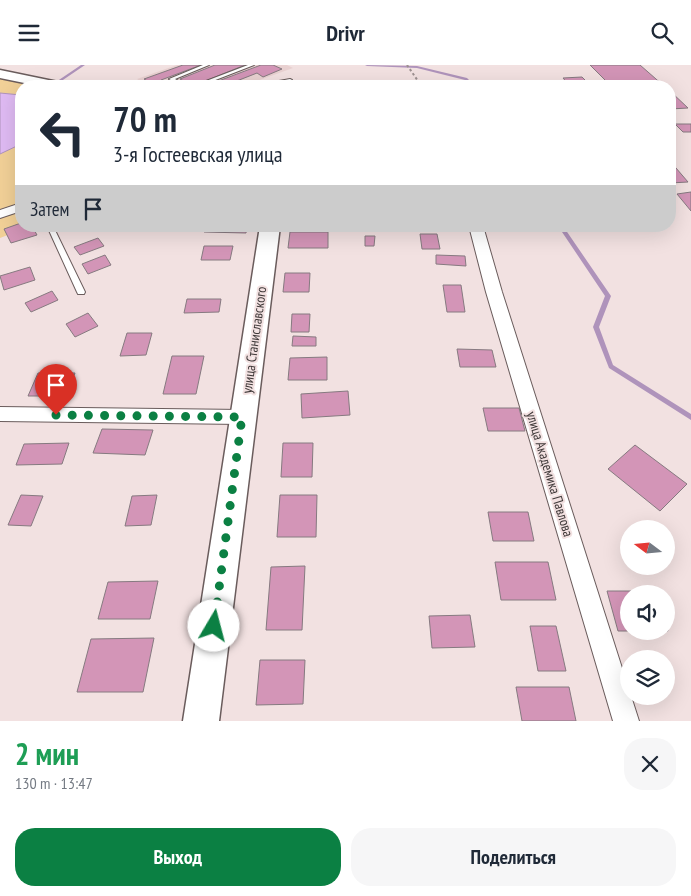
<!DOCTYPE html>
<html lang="ru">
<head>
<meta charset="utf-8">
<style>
  :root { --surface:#fff; --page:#f6f6f7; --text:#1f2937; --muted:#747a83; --accent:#0b8043 }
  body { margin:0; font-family:"PT Sans Narrow",sans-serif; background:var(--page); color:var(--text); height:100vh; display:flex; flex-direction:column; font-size:19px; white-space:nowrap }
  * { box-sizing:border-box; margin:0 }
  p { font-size:16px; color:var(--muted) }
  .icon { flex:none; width:28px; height:28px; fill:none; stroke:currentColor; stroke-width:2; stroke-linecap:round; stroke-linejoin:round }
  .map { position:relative; height:656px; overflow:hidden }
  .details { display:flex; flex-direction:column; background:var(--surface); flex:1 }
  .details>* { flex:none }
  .hud { position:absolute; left:15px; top:15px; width:661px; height:152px; border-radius:20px; box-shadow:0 5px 20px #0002; background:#fff; color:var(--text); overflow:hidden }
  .needle { width:32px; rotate:286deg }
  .tools { position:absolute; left:620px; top:455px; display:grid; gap:10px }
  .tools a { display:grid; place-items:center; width:55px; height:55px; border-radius:50%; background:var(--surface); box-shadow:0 5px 20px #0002; font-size:25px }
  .pin { position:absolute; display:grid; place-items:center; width:42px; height:42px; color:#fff; margin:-51px -21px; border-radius:50% 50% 50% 0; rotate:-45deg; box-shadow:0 0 5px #0007 }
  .pin .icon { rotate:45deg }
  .me { position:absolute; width:55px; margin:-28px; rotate:8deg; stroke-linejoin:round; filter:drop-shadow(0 0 4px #0008) }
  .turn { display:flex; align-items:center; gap:18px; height:105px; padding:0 15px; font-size:22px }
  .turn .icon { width:65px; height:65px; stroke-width:2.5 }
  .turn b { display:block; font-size:35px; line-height:42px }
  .then { display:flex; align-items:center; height:48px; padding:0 15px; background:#0003; gap:10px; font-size:19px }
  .round { display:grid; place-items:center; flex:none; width:52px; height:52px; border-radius:20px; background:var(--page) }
  .summary { display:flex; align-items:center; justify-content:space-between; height:85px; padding:0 15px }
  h1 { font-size:30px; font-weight:700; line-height:38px; color:#1e9e55 }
  .action { display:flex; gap:10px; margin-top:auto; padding:10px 15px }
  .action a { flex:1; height:58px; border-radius:20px; background:var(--accent); color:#fff; font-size:20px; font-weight:700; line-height:58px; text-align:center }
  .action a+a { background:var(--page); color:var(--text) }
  header { display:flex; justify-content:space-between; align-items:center; height:65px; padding:0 15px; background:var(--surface); font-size:22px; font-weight:700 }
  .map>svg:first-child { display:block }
  .built { fill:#e9d1d1 }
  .green { fill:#f1d097 }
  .water { fill:#dfbaf3; stroke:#af93bb }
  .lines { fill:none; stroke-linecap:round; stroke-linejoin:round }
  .stream { fill:#af93bb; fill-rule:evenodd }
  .building { fill:#d395b7; stroke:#867a80 }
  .lane-casing { stroke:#6a5c5c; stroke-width:2 }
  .street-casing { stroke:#6a5c5c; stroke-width:2 }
  .secondary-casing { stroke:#6a5c5c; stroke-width:3 }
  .path { stroke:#9c9090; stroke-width:2; stroke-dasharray:2.5 2.5; stroke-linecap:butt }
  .lane { fill:#fff; fill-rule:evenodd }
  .street { fill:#fff; fill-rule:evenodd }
  .secondary { fill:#fff; fill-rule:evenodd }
  .route { stroke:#0b8043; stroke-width:9; stroke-dasharray:0 16.2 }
  .labels { text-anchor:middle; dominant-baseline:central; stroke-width:4; stroke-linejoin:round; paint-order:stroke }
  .street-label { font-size:14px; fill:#3f3939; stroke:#f2e1e1 }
</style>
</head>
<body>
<header><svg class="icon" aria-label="menu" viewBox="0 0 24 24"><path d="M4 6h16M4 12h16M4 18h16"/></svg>Drivr<svg class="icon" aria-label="search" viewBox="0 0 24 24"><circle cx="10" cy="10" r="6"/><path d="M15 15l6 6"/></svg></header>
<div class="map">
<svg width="691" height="656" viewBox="0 0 691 656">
  <rect width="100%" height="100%" fill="#f2e1e1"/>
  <!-- built -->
  <path class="built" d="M177,0H287L293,3L243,21H148L137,14Z"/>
  <!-- green -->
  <path class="green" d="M0,13L37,21H21V161H31L0,173Z"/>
  <!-- water -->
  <path class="water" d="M0,28L21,30V79L0,89Z"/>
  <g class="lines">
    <!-- stream -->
    <path class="stream" d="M81,0H85L54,21H50Z
      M365,0L417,1L467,13L475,21H471L465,15L417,3L367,1Z
      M558,161H563L611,231L599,262L613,300L691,349V355L609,303L593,262L605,231Z"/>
  </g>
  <!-- building -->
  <path class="building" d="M183,0H201L161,15L173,21H156L144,14Z
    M215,0H245L193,21L180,14Z
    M261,0H273L282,4L263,12L257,8L224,21H205Z
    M590,0H640L664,21H611Z
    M582,12L591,21H570L563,13Z
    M670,26L688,43L670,44Z
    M675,59H691V67H683Z
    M670,96L688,117L670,118Z
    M691,127V146L677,129Z
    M21,158V161H32L37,170L11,178L4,164Z
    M206,161H247L246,168L204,167Z
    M290,167H328V183H288Z
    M420,169H437L440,184H422Z
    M365,171H375L374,181H365Z
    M98,173L104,181L80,190L74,182Z
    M204,181H233L230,195H201Z
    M105,190L111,200L88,209L82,199Z
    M436,190L465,191L466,201L436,199Z
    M30,202L35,215L4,225L0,211Z
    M285,208H310L309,227H283Z
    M443,220H461L465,247H447Z
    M52,226L58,235L31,247L25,238Z
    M187,234H221L219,247L184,248Z
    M88,248L98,261L75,272L66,259Z
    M292,249H310L309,267H291Z
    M127,268H152L146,290L120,291Z
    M293,271L316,272V281H292Z
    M457,284L492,285L496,302H460Z
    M172,291H204L196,329H163Z
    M327,292V315H288L290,293Z
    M38,308H75L66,331H28Z
    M348,326L350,350L302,353L301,329Z
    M483,343H519L525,366H488Z
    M102,364L153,365L145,390L93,388Z
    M69,378L62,399L16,400L24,379Z
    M283,378H313L312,412H281Z
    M635,380L687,419L660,446L608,404Z
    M21,430L43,431L31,461L8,460Z
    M157,430L151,460L125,461L132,431Z
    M280,430H317L316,472H277Z
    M488,447H528L534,476H493Z
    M495,497H548L556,535H501Z
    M305,501L302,565H266L271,502Z
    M158,516L150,554H98L108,517Z
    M607,526H655L656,529H629V566H666V560L668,566H618Z
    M470,550L475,582L432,583L429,551Z
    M530,561H556L566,606H538Z
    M154,573L143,627H77L91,574Z
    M260,595H305L303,639L256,640Z
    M516,622H569L576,656H522Z"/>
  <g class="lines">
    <defs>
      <path id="lane" d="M203,0H209L175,14L187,21H182L169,14Z
        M248,0H254L200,21H193Z
        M290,14L292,15V16L262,21H252Z
        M304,19H317L320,21H301Z
        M47,161H53L85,227L84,229H78L77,227Z"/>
      <path id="street" d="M21,138V146L0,153V145Z
        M469,161H483L502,227L629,625V631H631L639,656H613L486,227Z
        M0,342L242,345L248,347L251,352L248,357L242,359L0,356Z"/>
      <path id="secondary" d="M0,5L58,17L63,18L65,21H39L0,13Z
        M260,161H280L219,656H183Z"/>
    </defs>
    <!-- lane casing -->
    <use href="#lane" class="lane-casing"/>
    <!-- street casing -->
    <use href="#street" class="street-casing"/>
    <!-- secondary casing -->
    <use href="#secondary" class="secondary-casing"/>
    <!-- path -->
    <path class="path" d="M407,0L418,16L414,21"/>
    <!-- lane -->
    <use href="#lane" class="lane"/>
    <!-- street -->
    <use href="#street" class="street"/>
    <!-- secondary -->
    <use href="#secondary" class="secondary"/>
  </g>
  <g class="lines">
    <!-- route -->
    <path class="route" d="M56,350L242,352L214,561"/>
  </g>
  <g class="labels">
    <!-- street labels -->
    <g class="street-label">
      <text transform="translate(254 275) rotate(-82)">улица Станиславского</text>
      <text transform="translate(550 409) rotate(73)">улица Академика Павлова</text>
    </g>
  </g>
</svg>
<div class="tools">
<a><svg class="needle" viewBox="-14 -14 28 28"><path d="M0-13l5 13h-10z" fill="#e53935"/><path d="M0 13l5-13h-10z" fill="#747a83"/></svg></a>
<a><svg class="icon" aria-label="sound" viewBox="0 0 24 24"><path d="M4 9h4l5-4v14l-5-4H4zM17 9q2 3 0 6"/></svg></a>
<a><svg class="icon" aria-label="layers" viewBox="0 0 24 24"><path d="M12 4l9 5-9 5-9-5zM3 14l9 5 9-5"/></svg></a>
</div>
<div class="pin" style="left:56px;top:350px;background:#d93025"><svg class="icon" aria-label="arrive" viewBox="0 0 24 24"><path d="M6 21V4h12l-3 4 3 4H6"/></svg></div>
<svg class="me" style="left:214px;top:561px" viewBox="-20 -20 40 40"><circle r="19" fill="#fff"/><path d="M0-13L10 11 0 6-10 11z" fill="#0b8043"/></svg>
<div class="hud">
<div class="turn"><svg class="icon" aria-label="left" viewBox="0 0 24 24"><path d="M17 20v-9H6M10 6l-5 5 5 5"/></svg><div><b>70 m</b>3-я Гостеевская улица</div></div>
<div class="then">Затем<svg class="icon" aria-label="arrive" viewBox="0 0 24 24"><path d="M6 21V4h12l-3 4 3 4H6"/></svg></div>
</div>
</div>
<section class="details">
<div class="summary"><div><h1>2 мин</h1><p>130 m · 13:47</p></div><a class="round"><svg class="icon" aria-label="close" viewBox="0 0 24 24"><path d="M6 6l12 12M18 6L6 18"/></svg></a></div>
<div class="action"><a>Выход</a><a>Поделиться</a></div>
</section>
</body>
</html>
